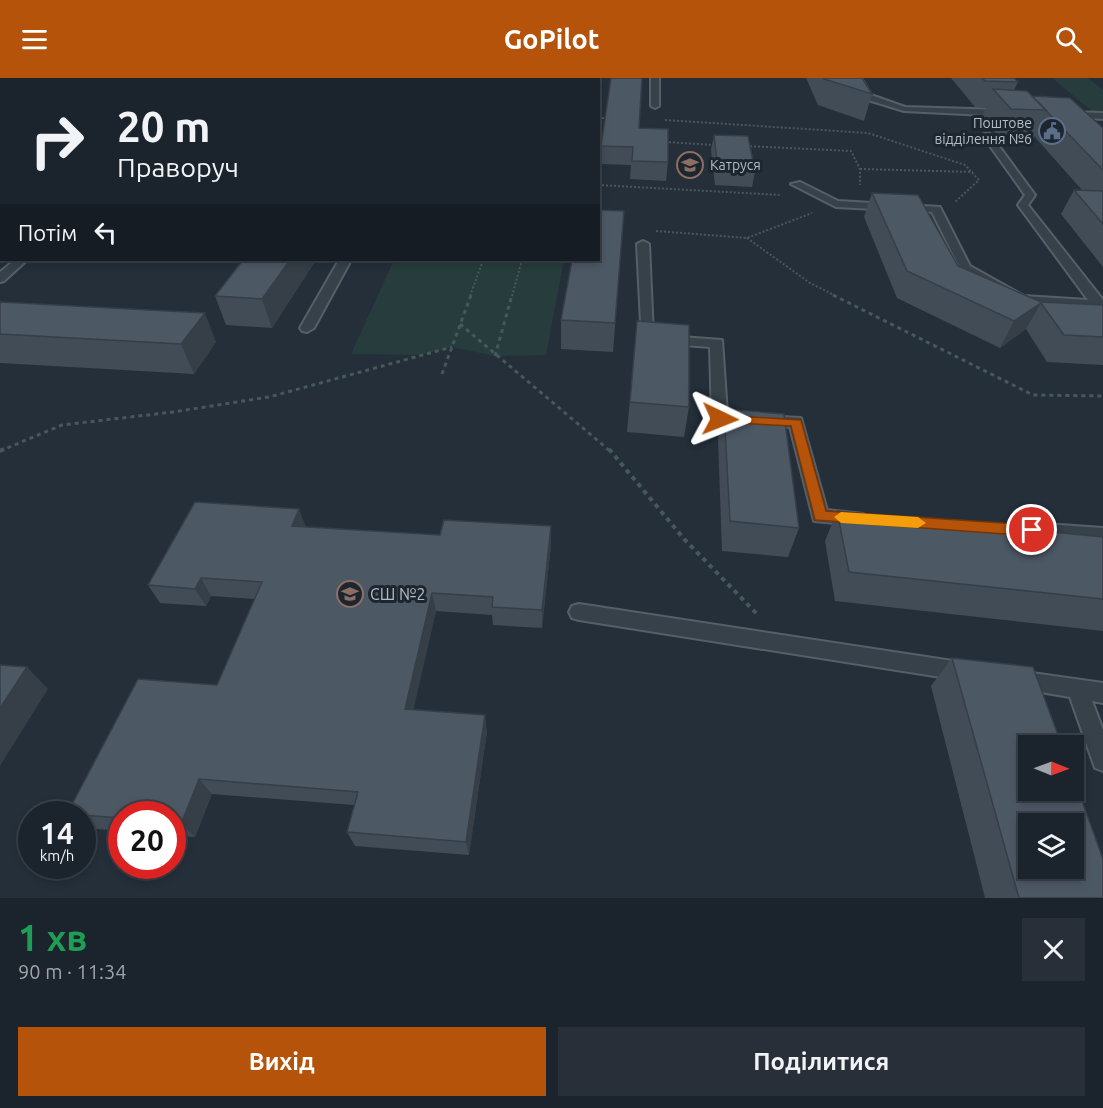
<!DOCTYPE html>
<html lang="uk">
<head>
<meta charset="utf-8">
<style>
  :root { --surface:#1b232c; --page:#282f38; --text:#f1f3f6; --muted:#a0a4a9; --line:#394048; --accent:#b45309 }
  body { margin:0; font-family:Ubuntu,sans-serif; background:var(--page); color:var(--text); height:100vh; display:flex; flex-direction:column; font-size:22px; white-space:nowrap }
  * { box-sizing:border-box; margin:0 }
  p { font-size:20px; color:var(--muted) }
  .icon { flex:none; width:33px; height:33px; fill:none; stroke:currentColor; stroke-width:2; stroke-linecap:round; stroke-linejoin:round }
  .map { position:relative; height:820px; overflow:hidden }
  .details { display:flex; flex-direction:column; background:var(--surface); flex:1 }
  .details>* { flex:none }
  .banner { position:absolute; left:0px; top:0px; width:600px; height:183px; box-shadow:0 3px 9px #0003,0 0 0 2px var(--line); background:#1b232c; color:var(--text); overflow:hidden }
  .needle { width:39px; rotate:91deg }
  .buttons { position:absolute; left:1018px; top:657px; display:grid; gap:12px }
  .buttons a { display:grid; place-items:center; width:66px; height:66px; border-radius:0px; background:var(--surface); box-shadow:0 3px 9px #0003,0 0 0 2px var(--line); font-size:30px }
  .speed { position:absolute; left:18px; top:723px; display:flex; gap:12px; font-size:30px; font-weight:700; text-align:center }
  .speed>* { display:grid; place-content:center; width:78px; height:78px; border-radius:50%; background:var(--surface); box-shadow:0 3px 9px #0003,0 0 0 2px var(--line); line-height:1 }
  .speed small { font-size:15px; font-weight:400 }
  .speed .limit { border:9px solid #d22; background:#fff; color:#111 }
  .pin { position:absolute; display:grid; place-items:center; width:51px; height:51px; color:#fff; margin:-26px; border:3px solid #fff; border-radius:50%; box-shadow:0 2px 6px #0007 }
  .me { position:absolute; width:66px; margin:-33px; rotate:92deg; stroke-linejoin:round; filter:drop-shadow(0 0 4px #0008) }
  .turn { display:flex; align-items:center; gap:21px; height:126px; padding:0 18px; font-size:27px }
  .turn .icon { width:78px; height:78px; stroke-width:2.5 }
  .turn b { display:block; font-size:42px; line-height:51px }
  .then { display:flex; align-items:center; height:57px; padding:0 18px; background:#0003; gap:12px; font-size:22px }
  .round { display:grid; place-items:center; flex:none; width:63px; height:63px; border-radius:0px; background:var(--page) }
  .overview { display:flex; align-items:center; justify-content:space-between; height:102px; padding:0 18px }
  h1 { font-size:36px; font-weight:700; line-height:45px; color:#1e9e55 }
  .button { display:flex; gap:12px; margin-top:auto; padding:12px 18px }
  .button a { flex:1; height:69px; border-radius:0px; background:var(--accent); color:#fff; font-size:24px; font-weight:700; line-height:69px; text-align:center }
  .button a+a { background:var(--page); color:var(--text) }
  header { display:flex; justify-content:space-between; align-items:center; height:78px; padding:0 18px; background:var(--accent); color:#fff; font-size:27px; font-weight:700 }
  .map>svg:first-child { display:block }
  .green { fill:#273c3c }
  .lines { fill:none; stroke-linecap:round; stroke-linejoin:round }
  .service-casing { stroke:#565f68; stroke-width:4 }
  .path-far2 { stroke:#46595a; stroke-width:2; stroke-dasharray:2 2; stroke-linecap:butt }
  .path-far1 { stroke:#46595a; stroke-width:3; stroke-dasharray:4 4; stroke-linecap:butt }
  .path { stroke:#46595a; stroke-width:4; stroke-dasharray:4.5 4.5; stroke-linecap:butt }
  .service { fill:#37414a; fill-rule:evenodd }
  .wall { fill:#424c57 }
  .shaded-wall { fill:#363e47 }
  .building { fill:#4d5865; stroke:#363e47; stroke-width:1.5; fill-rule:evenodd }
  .route { fill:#b45309; stroke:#753606; stroke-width:1.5 }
  .slow { fill:#f59e0b }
  .labels { text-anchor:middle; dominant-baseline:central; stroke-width:6; stroke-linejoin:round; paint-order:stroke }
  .far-poi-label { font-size:14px; fill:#b3bcc6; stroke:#1d262f; text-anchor:end }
  .poi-label { font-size:16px; fill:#b3bcc6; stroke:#1d262f; text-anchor:start }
</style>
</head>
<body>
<header><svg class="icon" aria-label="menu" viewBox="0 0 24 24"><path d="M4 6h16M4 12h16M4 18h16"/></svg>GoPilot<svg class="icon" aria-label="search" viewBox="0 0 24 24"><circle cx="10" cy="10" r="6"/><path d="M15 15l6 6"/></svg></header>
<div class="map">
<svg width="1103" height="820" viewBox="0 0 1103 820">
  <rect width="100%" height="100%" fill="#242f3a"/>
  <!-- green -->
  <path class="green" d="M1052,0H1088L1103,12V36L1094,35Z
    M394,182H564L546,277L495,278L452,269L421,277L351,276Z"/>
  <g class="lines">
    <defs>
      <path id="service" d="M63,0H72L62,2Z
        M223,0H231L222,2Z
        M445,0H453L444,2Z
        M651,0H659V28L655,30L651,28Z
        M853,0H861L871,17L905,29L1005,32L1009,35L1005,38L904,33L865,21Z
        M1070,34L1103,35V41L1067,39V35Z
        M0,40H2L0,46Z
        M984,56H990L1035,117L1028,127L1103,222V235L1098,234L1094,229L1017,225L961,192L932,134L836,129L791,106L800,104L838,123L940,129L970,188L1024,218L1088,222L1018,127L1025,117L983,58Z
        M643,163L649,166L653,257L722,262L727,336L801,340L827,432L863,436L866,441L863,446L857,447L814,443L790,349L715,344L712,341L710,269L642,264L637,166Z
        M15,182H27L4,203L0,204V194Z
        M339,182H351L314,250L307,254L302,253L300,250Z
        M1017,444L1103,450V464L1017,458L1011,456L1008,451L1011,446Z
        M579,526L966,585L973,588L976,594L973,600L966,603L579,542L572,540L569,534L572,528Z
        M1018,593L1103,605V625L1092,623L1103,652V693L1095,690L1070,619L1011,609L1008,602L1011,595Z"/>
    </defs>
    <!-- service casing -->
    <use href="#service" class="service-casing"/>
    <!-- path-far2 -->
    <path class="path-far2" d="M314,2L319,0
      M598,40H610
      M665,42L868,55L965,87L979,102L955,124
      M665,64L715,67
      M746,68L851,73L860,91V107
      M860,91L973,94
      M598,107L781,117
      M656,153L747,160L812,135
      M747,160L810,205L836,218
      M470,218L483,182
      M512,218L522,182"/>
    <!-- path-far1 -->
    <path class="path-far1" d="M833,217L1033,317L1103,318
      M460,246L610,373
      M495,278L512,217
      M442,296L471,217
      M0,373L62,347L173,334L269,319L452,269"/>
    <!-- path -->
    <path class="path" d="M609,371L685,462L759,538
      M0,373L4,371"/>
    <!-- service -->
    <use href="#service" class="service"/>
  </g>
  <!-- wall -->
  <path class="wall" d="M806,0H862L872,16L864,43L818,27Z
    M951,0H1014L1018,4L1014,12L1032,18L1103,50V189L1061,136L1074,112H1082L1034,58V60L999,59L982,38L986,29H975Z
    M639,50L668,84L666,103L630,101L631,87L601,86V68Z
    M714,57L755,93L752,109L715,107L711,72Z
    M872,115L958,188L1041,224L1103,227V287L1047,284L1026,251L1000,270L897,220L864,139Z
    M624,133L613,274L561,271V242Z
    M243,182H316L272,250L226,247L215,218Z
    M0,224L216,264L194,296L0,285Z
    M637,243L689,329L684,359L627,354Z
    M724,331L799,450L788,479L722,473L718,361Z
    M837,433L1103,459V553L835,523L825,463Z
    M306,449L551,467L542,550L493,547L492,537L436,533L413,631L487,653L469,777L355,768L347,754L354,727L212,716L195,759L172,758V736H122V753L85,750L82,748V736H67L217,607L255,521L211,518L206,528L160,525L148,507Z
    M952,580L1103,820H985L931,608Z"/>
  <!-- shaded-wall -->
  <path class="shaded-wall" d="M413,0H425L424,2H412Z
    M2,112V157L0,158V113Z
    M290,182H316L272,250L262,221Z
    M1041,225L1026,251L1000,270L1014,243Z
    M205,235L216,264L194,296L181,266Z
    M299,431L306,449L292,448Z
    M551,448V467L542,550V532Z
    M201,500L211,518L206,528L195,511Z
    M432,515L436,533L410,647L405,631Z
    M27,589L48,611L0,688V630Z
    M485,637L487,653L469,777L466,764Z
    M199,701L212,716L195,759L181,746Z"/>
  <!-- building -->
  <path class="building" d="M384,0H413L412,2H383Z
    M611,0H642L639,50L668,51V84L632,83L633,69L601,68Z
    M824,0H862L872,16L824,1Z
    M982,0H1014L1018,4L985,3Z
    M993,11L1027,13L1046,32L1011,31Z
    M1032,18L1070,20L1103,50V92Z
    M714,57L748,58L755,93L718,91Z
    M2,85V112L0,113V86Z
    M1074,112L1103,113V146Z
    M872,115L918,117L958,188L1041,224L1103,227V259L1064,257L1041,225L1014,243L907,193Z
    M598,132L624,133L615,245L561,242L572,182H598Z
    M243,182H290L262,221L215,218Z
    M0,224L205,235L181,266L0,256Z
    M637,243L689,247V329L630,324Z
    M724,331L784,336L799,450L730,443Z
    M195,424L299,431L292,448L440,457L444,442L551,448L542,532L492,529L493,519L432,515L405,631L485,637L466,764L347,754L358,714L199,701L181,746L172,745V736H122V740L67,736L138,601L217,607L262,504L201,500L195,511L148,507Z
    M837,433L1103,459V521L849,494Z
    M952,580L1033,589L1062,668H1029V712H1074V701L1103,781V820H1019ZM1029,746H1074V790H1029Z
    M0,587L27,589L0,630Z"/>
  <!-- route -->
  <path class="route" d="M720,337L801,342L826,433L1032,447L1037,449L1040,452L1037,456L1032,458L815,442L791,348L716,344L714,341Z"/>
  <!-- slow -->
  <path class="slow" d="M841,434L918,439L926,445L918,450L841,445L834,439Z"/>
  <!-- icons -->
  <defs>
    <symbol id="civic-ring" viewBox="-11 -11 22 22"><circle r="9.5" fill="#1d262f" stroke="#5c6f8a" stroke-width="1.5"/><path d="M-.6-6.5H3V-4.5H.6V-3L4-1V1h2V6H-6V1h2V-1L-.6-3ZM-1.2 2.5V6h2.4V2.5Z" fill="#5c6f8a"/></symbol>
    <symbol id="school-ring" viewBox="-11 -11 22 22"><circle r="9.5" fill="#1d262f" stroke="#8d6e63" stroke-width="1.5"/><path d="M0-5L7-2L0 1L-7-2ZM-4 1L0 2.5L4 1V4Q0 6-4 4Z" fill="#8d6e63"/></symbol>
  </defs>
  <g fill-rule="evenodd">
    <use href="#civic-ring" x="1037" y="38" width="30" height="30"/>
    <use href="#school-ring" x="675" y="72" width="30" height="30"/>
    <use href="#school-ring" x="335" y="501" width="30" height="30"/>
  </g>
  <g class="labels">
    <!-- far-poi labels -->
    <g class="far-poi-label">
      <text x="1032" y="45">Поштове<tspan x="1032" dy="16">відділення №6</tspan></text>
      <text x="710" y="87" text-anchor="start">Катруся</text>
    </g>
    <!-- poi labels -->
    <g class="poi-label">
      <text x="370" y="516">СШ №2</text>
    </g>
  </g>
</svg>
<div class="buttons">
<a><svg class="needle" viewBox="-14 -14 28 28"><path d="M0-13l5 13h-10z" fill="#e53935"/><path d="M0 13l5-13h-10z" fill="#a0a4a9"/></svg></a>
<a><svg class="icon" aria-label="layers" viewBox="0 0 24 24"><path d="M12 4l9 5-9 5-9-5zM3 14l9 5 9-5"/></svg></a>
</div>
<div class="speed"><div>14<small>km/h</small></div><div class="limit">20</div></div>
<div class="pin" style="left:1032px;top:452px;background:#d93025"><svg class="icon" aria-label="arrive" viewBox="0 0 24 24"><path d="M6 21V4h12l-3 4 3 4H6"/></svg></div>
<svg class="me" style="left:720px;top:341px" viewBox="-20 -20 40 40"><path d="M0-17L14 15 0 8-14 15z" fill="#b45309" stroke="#fff" stroke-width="4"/></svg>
<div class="banner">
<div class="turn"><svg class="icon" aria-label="right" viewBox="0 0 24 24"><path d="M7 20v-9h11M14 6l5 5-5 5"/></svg><div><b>20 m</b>Праворуч</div></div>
<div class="then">Потім<svg class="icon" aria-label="left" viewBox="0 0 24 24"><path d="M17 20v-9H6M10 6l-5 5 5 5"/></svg></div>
</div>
</div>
<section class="details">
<div class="overview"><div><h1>1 хв</h1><p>90 m · 11:34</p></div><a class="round"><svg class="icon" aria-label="close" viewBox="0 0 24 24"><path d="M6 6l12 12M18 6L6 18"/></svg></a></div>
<div class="button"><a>Вихід</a><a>Поділитися</a></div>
</section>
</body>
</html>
